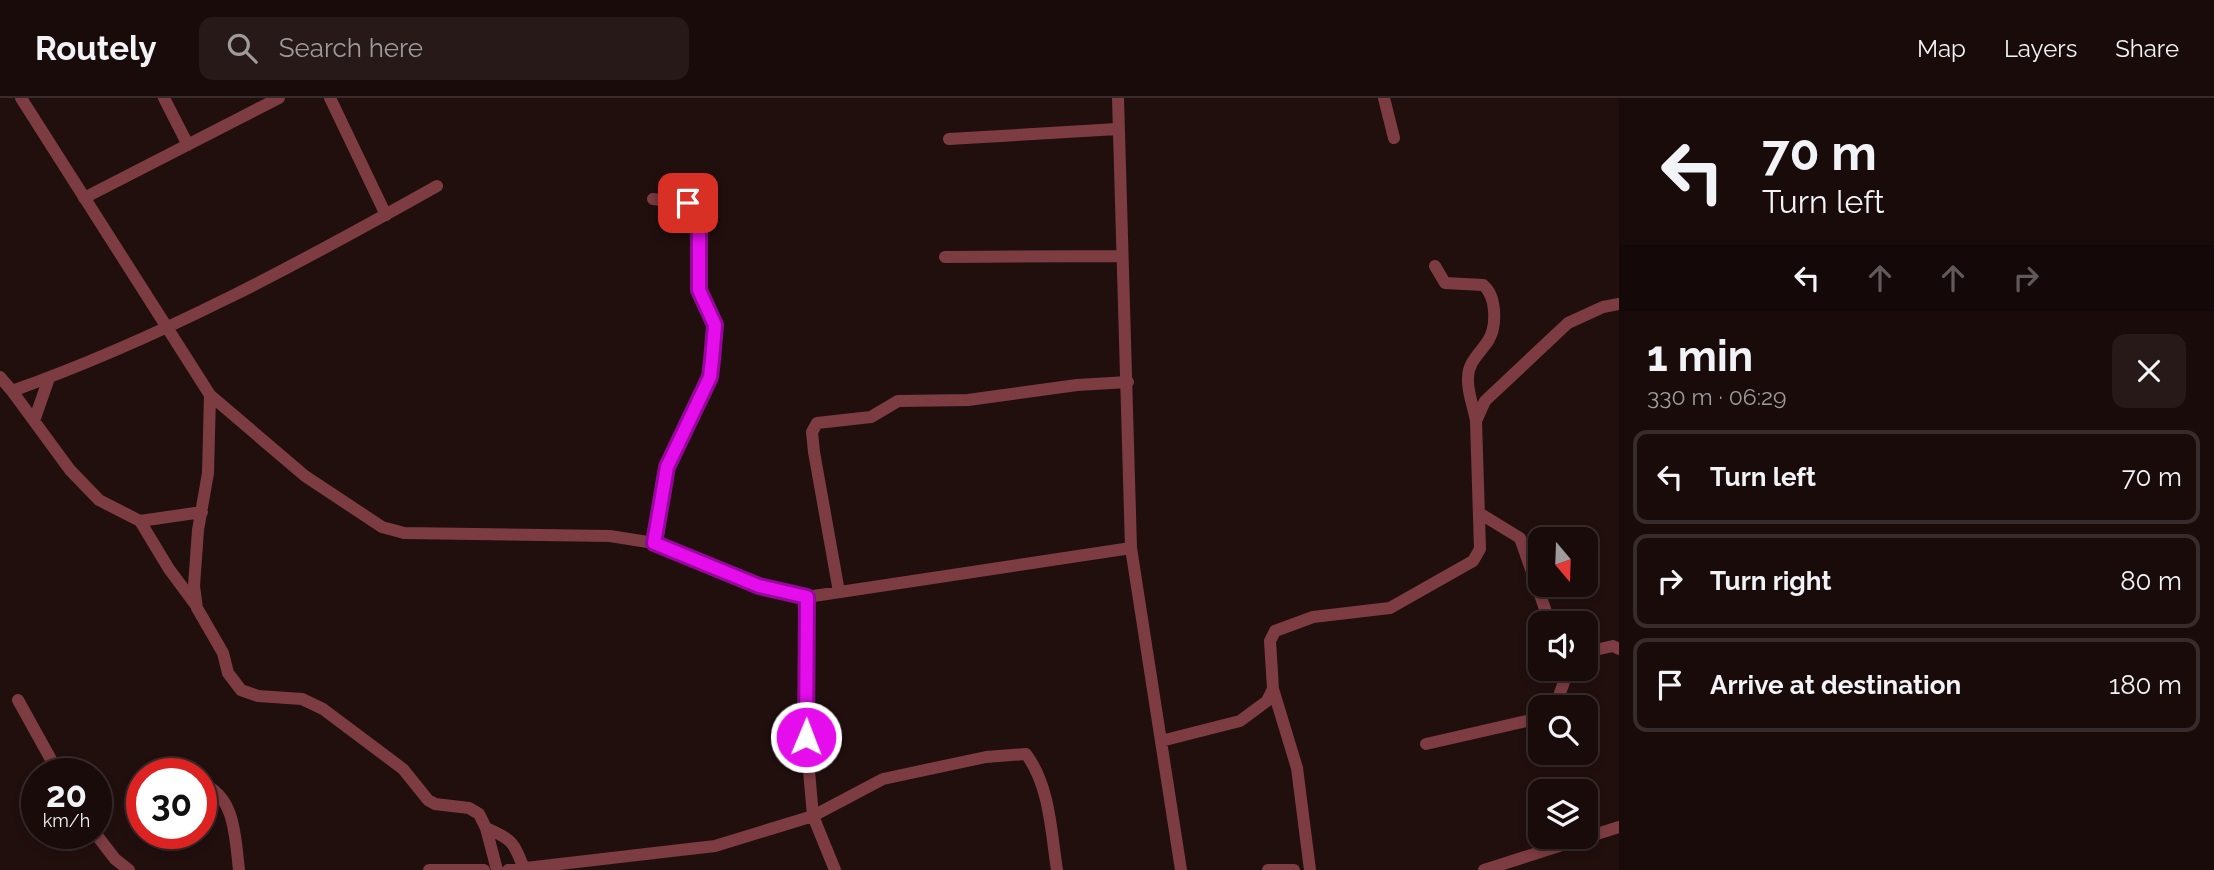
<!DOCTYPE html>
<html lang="en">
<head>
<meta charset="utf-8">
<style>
  :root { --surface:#190b0a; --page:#261918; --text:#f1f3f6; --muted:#9f9b9c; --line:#372b2b }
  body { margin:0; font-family:Raleway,sans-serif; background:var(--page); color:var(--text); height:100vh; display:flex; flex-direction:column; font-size:26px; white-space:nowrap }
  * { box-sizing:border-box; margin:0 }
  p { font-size:23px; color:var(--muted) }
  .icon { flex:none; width:38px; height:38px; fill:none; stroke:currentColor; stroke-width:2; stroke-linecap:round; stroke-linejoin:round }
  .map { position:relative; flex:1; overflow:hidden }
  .drawer { display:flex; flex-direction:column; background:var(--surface); width:595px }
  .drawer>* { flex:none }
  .top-card { background:#190b0a; color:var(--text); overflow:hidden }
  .needle { width:46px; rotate:161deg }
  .fabs { position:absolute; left:1528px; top:429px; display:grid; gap:14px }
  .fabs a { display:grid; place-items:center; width:70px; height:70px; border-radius:14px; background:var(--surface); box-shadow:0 4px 10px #0003,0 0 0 2px var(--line); font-size:35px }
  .speed { position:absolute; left:21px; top:660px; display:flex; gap:14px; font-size:35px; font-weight:700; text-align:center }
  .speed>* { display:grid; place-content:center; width:91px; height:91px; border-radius:50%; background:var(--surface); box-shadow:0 4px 10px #0003,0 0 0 2px var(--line); line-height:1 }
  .speed small { font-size:18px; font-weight:400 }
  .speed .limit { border:10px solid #d22; background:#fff; color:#111 }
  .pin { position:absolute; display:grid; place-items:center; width:60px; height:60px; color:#fff; margin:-30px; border-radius:14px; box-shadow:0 4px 10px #0006 }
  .me { position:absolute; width:77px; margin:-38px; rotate:1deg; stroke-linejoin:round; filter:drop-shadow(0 0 5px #0008) }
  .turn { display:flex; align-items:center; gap:24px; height:147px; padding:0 28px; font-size:32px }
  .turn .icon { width:91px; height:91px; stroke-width:2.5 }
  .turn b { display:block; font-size:49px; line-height:60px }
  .lanes { display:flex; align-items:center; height:66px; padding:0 28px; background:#0003; justify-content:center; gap:35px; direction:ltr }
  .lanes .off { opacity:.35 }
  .round { display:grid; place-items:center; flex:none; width:74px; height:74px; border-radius:14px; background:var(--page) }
  .head { display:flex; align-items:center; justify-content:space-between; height:119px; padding:0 28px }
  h1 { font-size:42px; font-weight:700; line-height:52px }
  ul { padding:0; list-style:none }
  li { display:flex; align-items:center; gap:21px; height:94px; margin:0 14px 10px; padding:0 14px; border:4px solid var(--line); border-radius:14px }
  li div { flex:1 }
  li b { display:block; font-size:26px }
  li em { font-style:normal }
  header { display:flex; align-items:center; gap:42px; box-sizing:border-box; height:98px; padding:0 35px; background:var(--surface); border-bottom:2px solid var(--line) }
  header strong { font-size:33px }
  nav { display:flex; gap:38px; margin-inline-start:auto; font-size:24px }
  .search { width:490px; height:63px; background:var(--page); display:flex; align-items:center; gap:18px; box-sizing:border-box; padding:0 24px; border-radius:14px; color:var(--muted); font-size:26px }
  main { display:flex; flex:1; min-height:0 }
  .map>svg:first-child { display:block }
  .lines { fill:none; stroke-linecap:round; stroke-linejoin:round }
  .minor { stroke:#7d3c42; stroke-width:12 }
  .route-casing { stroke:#950899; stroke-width:18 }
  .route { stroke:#e50dec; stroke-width:12 }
</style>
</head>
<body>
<header>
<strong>Routely</strong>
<div class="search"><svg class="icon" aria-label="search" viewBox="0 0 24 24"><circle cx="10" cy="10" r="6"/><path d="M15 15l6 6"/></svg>Search here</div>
<nav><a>Map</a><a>Layers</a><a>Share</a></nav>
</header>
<main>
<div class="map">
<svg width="1619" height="772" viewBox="0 0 1619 772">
  <rect width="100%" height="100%" fill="#210f0e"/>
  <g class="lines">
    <!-- minor -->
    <path class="minor" d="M21,0L210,297L305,378L382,429L404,435L610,438L654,445L759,489L807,499L1131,450
      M164,0L188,47
      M330,0L386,117
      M1118,0L1131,450L1181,772
      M1384,0L1394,40
      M949,41L1117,31
      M84,100L279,0
      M653,101L688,105L697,109L699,118V192L715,227L714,245L710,279L667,369L654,445
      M945,159L1121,158
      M1435,168L1445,185L1483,187C1497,198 1497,229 1488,243C1480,255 1468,264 1468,280C1467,294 1474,310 1476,323
      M0,279L12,293C161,240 300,165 437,88
      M12,293L70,372L99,402L140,423L169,471L195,506
      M210,297L208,375L198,432L194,488L197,510L223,555L228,575L241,592L258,598L302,601L323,611L403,671L428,702L435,706L469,710L479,716L486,730L497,772
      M34,323L49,280
      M1479,415L1520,440L1550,525
      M140,423L202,414
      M839,494L814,354L812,334L817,325L871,319L898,303L968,302L1077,287L1128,284
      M807,499L806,639L813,718L835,772
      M1586,554L1613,548L1619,551
      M1273,591L1297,670L1310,772
      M18,602L59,676
      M1555,609L1569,570
      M1161,643L1240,623L1267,603L1273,591L1270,543L1275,533L1313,519L1390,510L1473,463L1480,451L1476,323L1485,303L1568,225L1603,209L1619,206
      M1426,646L1540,620
      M201,685C236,698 235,740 239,772
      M486,730C512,741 514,744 524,771
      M95,735L115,761L129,772
      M429,772H484
      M508,772L715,748L813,718L883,681L986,659L1026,656C1050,688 1051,734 1057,772
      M1268,772H1294
      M1484,772L1619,729"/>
  </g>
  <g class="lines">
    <defs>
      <path id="route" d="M688,105L697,109L699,118V192L715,227L712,262L710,279L667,369L654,445L759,488L807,499L806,639"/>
    </defs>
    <!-- route casing -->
    <use href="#route" class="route-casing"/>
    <!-- route -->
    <use href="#route" class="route"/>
  </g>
</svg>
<div class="fabs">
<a><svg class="needle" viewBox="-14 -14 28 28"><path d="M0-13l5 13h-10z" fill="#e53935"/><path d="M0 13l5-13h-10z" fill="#9f9b9c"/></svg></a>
<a><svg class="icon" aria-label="sound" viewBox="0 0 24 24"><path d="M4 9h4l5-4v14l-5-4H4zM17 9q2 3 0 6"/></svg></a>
<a><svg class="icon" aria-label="search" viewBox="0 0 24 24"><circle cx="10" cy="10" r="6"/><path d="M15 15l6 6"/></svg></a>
<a><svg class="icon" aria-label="layers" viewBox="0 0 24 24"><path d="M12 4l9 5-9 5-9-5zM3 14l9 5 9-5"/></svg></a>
</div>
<div class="speed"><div>20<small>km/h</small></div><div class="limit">30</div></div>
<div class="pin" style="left:688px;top:105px;background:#d93025"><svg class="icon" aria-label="arrive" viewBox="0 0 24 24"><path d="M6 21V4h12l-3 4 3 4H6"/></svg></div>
<svg class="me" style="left:806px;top:639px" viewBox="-20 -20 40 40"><circle r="17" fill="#e50dec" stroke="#fff" stroke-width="3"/><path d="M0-11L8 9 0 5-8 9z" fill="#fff"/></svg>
</div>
<section class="drawer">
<div class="top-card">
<div class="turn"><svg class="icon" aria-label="left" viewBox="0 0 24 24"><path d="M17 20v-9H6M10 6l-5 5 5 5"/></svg><div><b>70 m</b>Turn left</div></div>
<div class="lanes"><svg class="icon" aria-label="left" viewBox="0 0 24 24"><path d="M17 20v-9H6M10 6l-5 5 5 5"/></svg><svg class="icon off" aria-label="ahead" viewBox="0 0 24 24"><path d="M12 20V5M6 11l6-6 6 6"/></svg><svg class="icon off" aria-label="ahead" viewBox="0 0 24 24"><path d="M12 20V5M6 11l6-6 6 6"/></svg><svg class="icon off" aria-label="right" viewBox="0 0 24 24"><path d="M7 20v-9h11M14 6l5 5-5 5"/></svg></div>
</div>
<div class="head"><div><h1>1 min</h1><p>330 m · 06:29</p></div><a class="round"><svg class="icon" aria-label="close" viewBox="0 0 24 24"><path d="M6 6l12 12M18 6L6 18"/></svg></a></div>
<ul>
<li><svg class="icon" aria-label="left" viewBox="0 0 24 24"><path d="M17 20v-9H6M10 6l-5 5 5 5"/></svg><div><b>Turn left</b></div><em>70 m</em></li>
<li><svg class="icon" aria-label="right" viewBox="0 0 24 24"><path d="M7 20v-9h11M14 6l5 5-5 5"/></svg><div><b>Turn right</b></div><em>80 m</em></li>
<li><svg class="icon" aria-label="arrive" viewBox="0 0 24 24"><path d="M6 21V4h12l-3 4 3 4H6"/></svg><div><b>Arrive at destination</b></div><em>180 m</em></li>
</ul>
</section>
</main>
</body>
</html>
